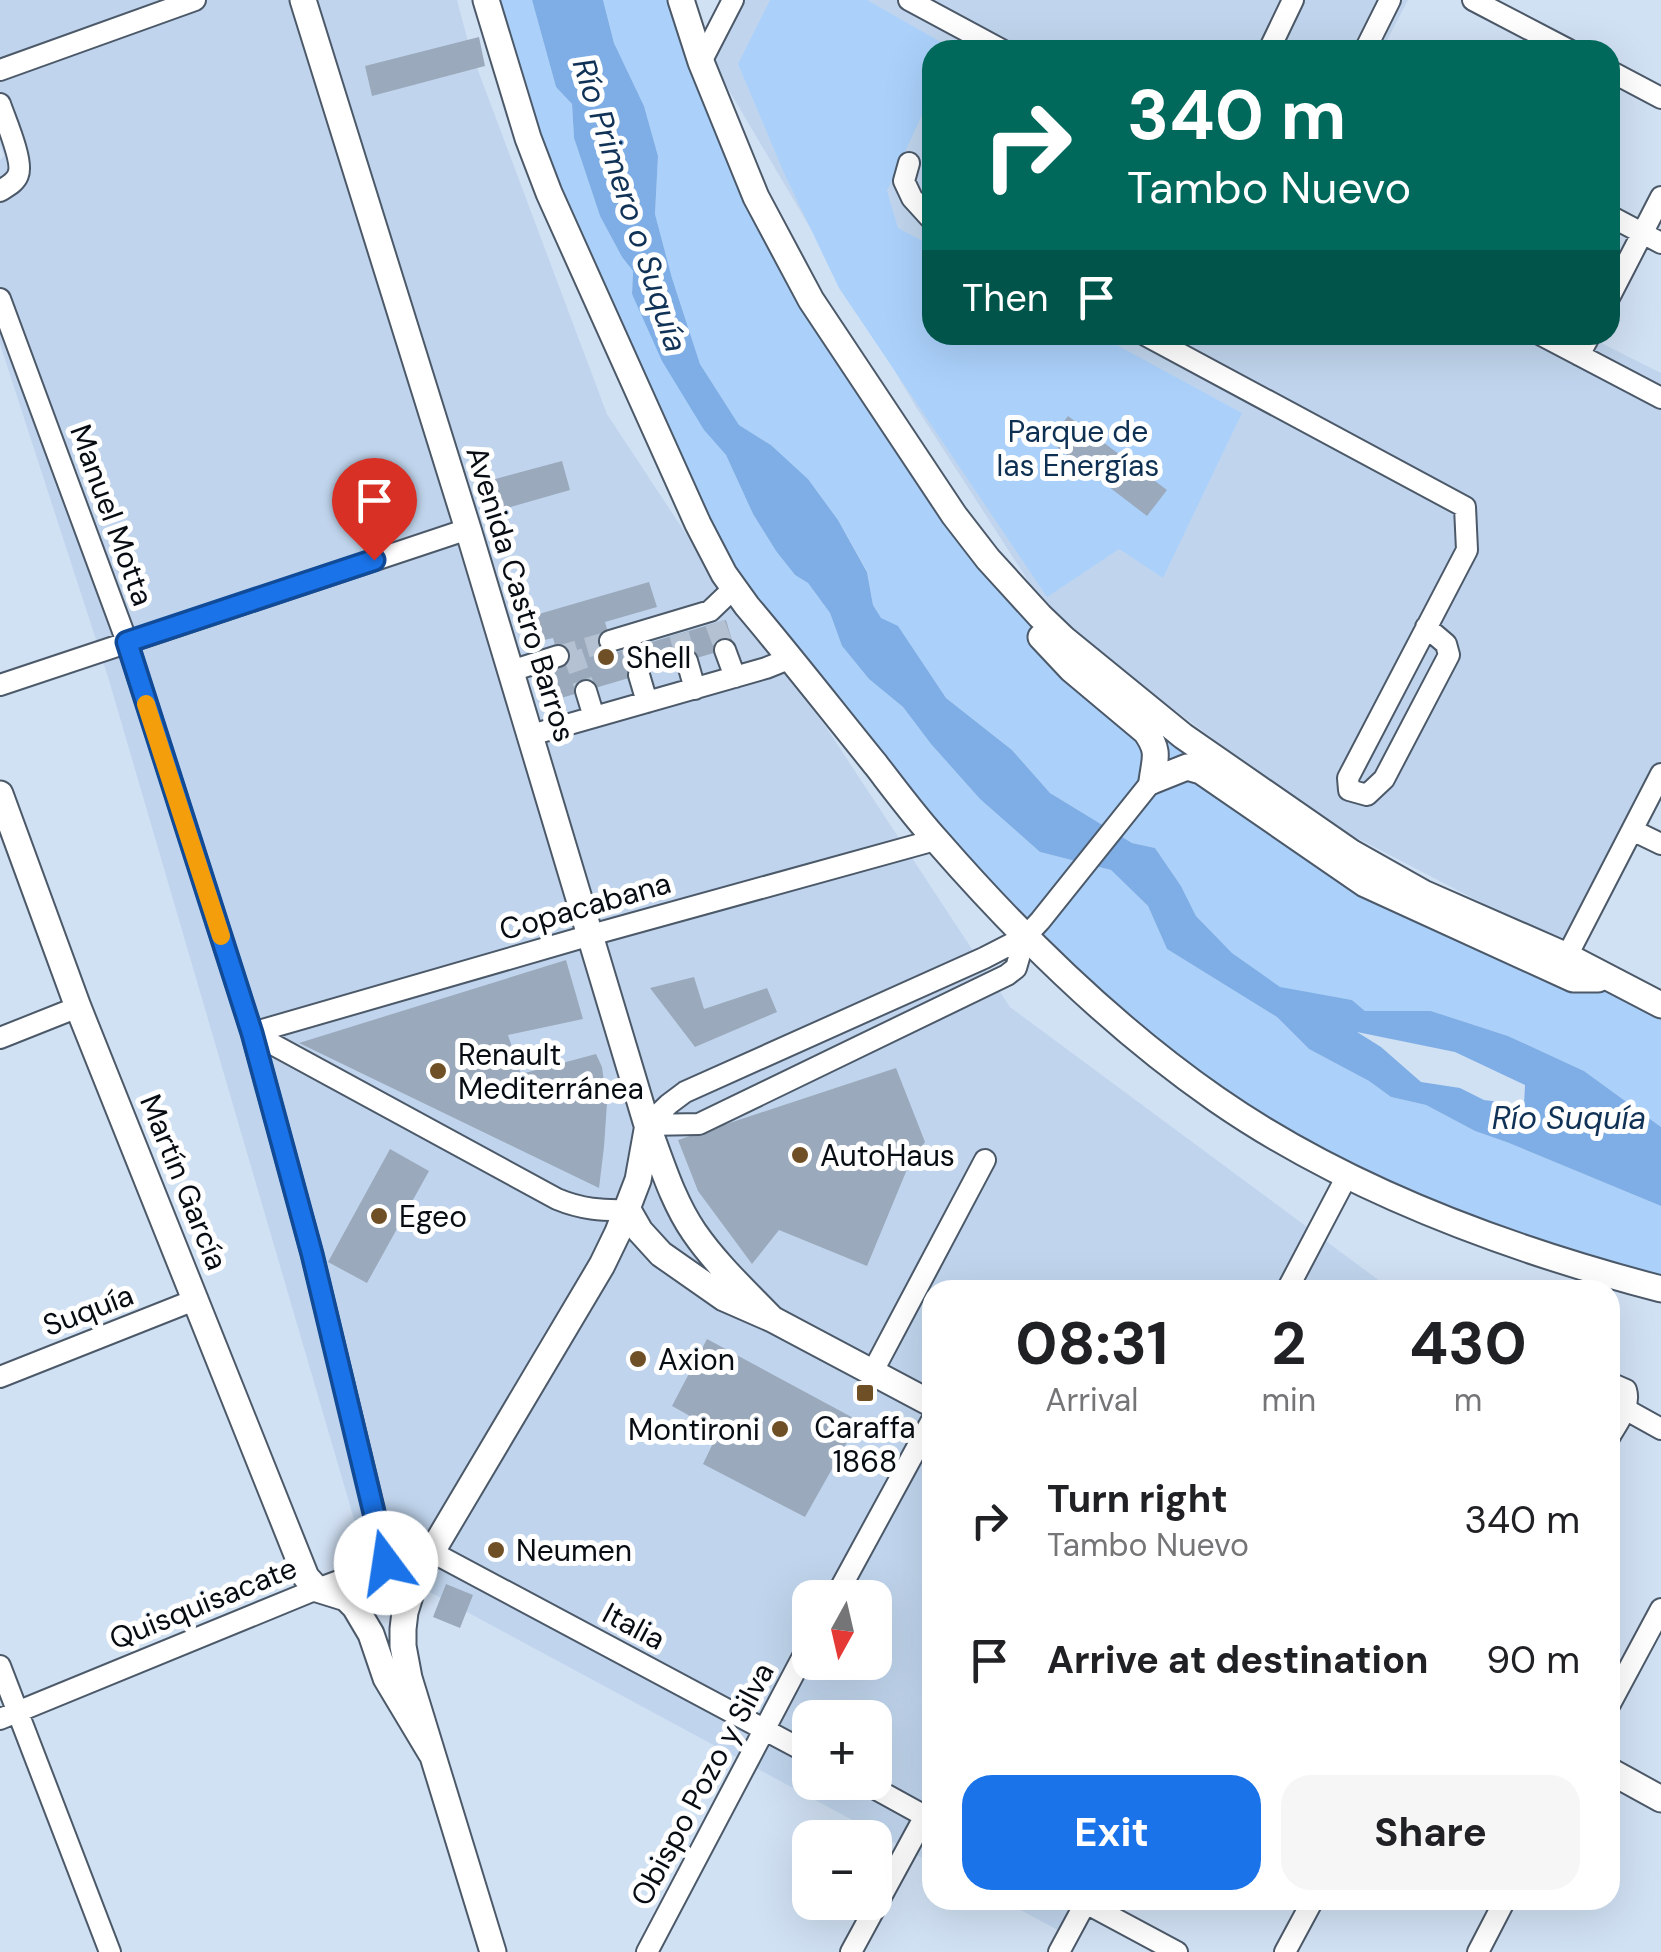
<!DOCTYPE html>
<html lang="en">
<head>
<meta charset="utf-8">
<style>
  :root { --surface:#fff; --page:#f6f6f6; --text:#202124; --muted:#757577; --accent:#1a73e8 }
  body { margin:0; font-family:"DM Sans",sans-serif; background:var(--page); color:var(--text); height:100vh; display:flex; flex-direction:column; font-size:38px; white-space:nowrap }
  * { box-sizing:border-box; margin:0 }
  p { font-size:32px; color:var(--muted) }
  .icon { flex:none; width:55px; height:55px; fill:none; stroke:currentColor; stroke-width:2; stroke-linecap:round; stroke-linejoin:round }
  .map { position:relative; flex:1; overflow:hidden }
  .panel { position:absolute; left:922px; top:1280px; width:698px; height:630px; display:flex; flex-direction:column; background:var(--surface); border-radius:30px; box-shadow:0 10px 40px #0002 }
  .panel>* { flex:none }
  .banner { position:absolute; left:922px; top:40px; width:698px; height:305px; border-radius:30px; box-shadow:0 10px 40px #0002; background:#00695c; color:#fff; overflow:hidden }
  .needle { width:65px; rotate:188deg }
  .tools { position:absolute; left:792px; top:1580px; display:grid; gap:20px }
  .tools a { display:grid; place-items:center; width:100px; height:100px; border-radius:20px; background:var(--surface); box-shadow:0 10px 40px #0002; font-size:50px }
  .pin { position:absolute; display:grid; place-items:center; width:85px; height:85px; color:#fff; margin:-102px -42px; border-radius:50% 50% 50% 0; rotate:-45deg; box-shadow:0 0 10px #0007 }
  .pin .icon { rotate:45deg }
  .me { position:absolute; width:110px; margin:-55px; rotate:346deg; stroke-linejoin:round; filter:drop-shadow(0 0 8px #0008) }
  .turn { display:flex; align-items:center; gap:35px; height:210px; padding:0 40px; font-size:45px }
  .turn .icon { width:130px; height:130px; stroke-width:2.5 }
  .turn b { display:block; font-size:70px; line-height:85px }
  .then { display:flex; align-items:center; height:95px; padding:0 40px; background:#0003; gap:20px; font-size:38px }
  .eta { display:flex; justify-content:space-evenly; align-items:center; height:170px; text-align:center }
  .eta b { font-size:60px; font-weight:700; line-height:70px }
  .action { display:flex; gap:20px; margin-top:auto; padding:20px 40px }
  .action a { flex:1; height:115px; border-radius:30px; background:var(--accent); color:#fff; font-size:40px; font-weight:700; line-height:115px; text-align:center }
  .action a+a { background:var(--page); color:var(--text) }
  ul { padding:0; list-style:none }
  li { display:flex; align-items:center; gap:30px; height:140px; padding:0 40px }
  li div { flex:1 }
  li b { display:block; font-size:38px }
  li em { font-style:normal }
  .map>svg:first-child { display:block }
  .built { fill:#c0d5ed; fill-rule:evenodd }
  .green { fill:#abd1fb }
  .water { fill:#7eaee5; fill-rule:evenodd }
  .building { fill:#9aa9bb }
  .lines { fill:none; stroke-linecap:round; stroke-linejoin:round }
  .minor-tunnel { stroke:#b3c1d2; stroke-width:20; stroke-dasharray:20 10; stroke-linecap:butt }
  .minor-casing { stroke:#4c5969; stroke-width:24 }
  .major-casing { stroke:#4c5969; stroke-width:29 }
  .minor { stroke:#fff; stroke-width:20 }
  .major { stroke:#fff; stroke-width:25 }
  .route-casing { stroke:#114b97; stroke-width:25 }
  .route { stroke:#1a73e8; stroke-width:18 }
  .slow { stroke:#f59e0b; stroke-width:18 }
  .poi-dot { fill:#6f4f25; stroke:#fff; stroke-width:4 }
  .labels { text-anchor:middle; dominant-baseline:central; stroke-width:10; stroke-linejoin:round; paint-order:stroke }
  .park-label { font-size:30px; fill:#0d3053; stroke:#fff }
  .street-label { font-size:30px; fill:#080d13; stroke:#fff }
  .poi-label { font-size:30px; fill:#080d13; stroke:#fff; text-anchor:start }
  .water-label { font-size:32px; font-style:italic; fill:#103256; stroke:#fff }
</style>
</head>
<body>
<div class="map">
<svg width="1661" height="1952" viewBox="0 0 1661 1952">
  <rect width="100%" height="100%" fill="#d1e1f4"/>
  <!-- built -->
  <path class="built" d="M0,0H457L470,49L607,414L746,625L826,727L1010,1007L1392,1290H932V1863L365,1557L108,677L0,344V160L4,156L0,144ZM810,1598H875V1662H810ZM810,1718H875V1782H810Z
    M720,0H1408L1382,50H932V335H1585L1661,373V790L1570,949L1326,822L1054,621L916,407L701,43Z
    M1002,1900H1101L1078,1941Z"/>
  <!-- green -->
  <path class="green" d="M486,0H532L556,87L572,104L574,138L600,216L622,257L633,271L632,294L704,430L726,455L753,514L776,551L795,575L808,583L830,613L842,646L869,679L903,707L931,744L980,799L1040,852L1111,870L1148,906L1167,949L1277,1017L1309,1049L1369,1081L1391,1097L1426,1105L1475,1131L1509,1143L1661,1206V1289L1604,1274L1273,1136L1025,937L747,606L549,193Z
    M603,0H681L811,300L1040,615L1352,853L1661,1005V1127L1584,1071L1508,1036L1431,1011H1365L1352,1000L1280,988L1232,953L1196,916L1181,886L1155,848L1132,843L1050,793L1012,750L946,698L898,627L881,619L873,605L867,571L838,520L808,479L771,445L739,425L700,364L672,278L655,214L658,156L644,106L614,43Z
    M770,0H867L953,49L932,50V93L887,191L898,228L932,246V335H1098L1242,413L1163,578L1119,549L1047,597L839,288L784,173L738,64Z"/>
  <!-- water -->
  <path class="water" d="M532,0H603L614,43L644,106L658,156L655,214L672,278L700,364L739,425L771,445L808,479L838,520L867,572L873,605L881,618L898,626L946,698L1012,750L1050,793L1132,843L1155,848L1181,886L1196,916L1232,953L1280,987L1352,1000L1365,1011H1431L1508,1036L1584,1071L1661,1127V1206L1509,1143L1475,1131L1426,1105L1391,1097L1369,1081L1309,1049L1277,1017L1167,949L1148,906L1111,870L1040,852L980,799L931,744L903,707L869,679L842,646L830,613L808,583L795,575L776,551L753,514L726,455L704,430L662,361L632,294L633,271L622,257L600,216L574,138L572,104L556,87ZM1357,1032L1455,1052L1525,1085L1524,1105L1484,1100L1460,1088L1421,1082L1381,1047Z"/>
  <!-- building -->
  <path class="building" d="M479,37L485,66L372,96L365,66Z
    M1068,416L1167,490L1147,516L1049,441Z
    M562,461L570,490L497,511L488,481Z
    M649,582L657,607L605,622L614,653L726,620L734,647L551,701L543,673L561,667L553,638L540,641L532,616Z
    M566,960L583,1019L508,1035L521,1074L596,1054L602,1067L607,1103L604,1147L599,1188L299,1043Z
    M694,977L704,1009L767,988L777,1012L695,1047L650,988Z
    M896,1068L925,1142L908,1167L867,1266L779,1230L752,1264L698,1191L678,1140Z
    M390,1149L429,1171L367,1283L328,1262Z
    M707,1339L859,1421L805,1517L703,1464L715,1439L704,1432L706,1425L672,1406Z
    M446,1584L473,1595L460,1628L433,1617Z"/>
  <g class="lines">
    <!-- minor-tunnel -->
    <path class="minor-tunnel" d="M715,623L725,650
      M679,634L687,661
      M631,648L639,675
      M572,652L586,691
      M558,656L610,641"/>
    <defs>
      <path id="minor" d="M909,0L1002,50
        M1473,0L1569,50
        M1269,50L1293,0
        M1365,50L1390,0
        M701,62L733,0
        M0,70L195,0
        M1610,71L1661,98
        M0,104C5,119 24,162 18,175C15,183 6,187 0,191
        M909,163L904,181L912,198L932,220
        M1610,216L1661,243
        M1610,296L1661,197
        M0,299L127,642L252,1033L312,1254L387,1563
        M1145,335L1465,507L1467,550L1348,778L1349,790L1367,795L1384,779L1449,655L1446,644L1426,627
        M1541,335L1661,398
        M1579,355L1590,335
        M610,641L710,611L733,589
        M725,650L735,677
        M687,661L695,689
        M511,671L558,656
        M639,675L647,702
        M0,685L468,529
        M586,691L594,717
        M531,735L766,668L791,658
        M1632,830L1661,844
        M1567,956L1661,774
        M252,1033L591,935L935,840
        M252,1033L557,1199C581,1209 602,1211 628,1210
        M0,1038L78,1007
        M647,1125L669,1104L685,1092L984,958L1025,937L1040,921L1152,781
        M647,1125L699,1124L1007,975L1016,968L1025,937
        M1287,1290L1347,1176
        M872,1373L985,1160
        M0,1377L197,1299
        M1610,1383L1626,1390C1631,1406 1618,1422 1610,1436
        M1625,1409L1661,1429
        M835,1598L932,1420
        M0,1666L110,1952
        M1610,1704L1661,1609
        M0,1719L317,1589L387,1563L430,1551L810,1754
        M863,1782L932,1820
        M1080,1900L1177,1952
        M647,1952L810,1643
        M851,1952L925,1816
        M1059,1952L1087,1900
        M1285,1952L1313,1900
        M1478,1952L1505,1900"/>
      <path id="major" d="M303,0L468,529L647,1125C661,1161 672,1200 694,1232C716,1264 745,1291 772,1319
        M486,0L528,138L549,193L698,524L724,574L747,606C791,658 833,712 876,765C896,791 916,818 938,842C1020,936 1114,1028 1216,1099C1347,1190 1508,1249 1661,1289
        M681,0L701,62L756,197L811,300L954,515L988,559L1040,616L1064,639L1183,736L1352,853L1423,893L1567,956L1661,1005
        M1041,637L1072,670L1146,732C1160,752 1155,758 1152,781
        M1152,781L1187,767L1201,771L1365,884L1573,979H1598
        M0,794L78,1007L306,1577L317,1589L346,1598L355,1607L371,1634L386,1678L431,1753
        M628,1210L640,1231L661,1254L724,1298L772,1319L932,1404
        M1610,1771L1661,1799
        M493,1952L409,1678L403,1646V1629L405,1612L415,1580L602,1265L618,1232L638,1180L647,1130"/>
    </defs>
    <!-- minor casing -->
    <use href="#minor" class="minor-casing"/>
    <!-- major casing -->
    <use href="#major" class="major-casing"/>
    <!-- minor -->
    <use href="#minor" class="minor"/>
    <!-- major -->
    <use href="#major" class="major"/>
  </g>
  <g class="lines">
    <defs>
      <path id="route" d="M374,560L127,642L252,1033L312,1254L386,1563"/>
    </defs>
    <!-- route casing -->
    <use href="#route" class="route-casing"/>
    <!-- route -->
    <use href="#route" class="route"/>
    <!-- slow -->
    <path class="slow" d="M146,704L221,936"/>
  </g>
  <!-- markers -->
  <g class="poi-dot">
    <circle cx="606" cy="657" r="10"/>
    <circle cx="438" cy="1071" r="10"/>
    <circle cx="800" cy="1155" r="10"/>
    <circle cx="379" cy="1216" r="10"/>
    <circle cx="638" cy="1359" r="10"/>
    <rect x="855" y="1383" width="20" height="20" rx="5"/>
    <circle cx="780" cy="1429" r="10"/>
    <circle cx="496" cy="1550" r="10"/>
  </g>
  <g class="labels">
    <!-- park labels -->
    <g class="park-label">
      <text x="1078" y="431">Parque de<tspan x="1078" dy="34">las Energías</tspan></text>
    </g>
    <!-- street labels -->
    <g class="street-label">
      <text transform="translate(112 515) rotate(70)">Manuel Motta</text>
      <text transform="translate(521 594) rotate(73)">Avenida Castro Barros</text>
      <text transform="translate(585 906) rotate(-16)">Copacabana</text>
      <text transform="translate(184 1182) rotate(68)">Martín García</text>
      <text transform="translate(88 1310) rotate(-21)">Suquía</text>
      <text transform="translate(203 1603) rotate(-22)">Quisquisacate</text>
      <text transform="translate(634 1626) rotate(28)">Italia</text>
      <text transform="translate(702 1784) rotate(-62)">Obispo Pozo y Silva</text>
    </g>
    <!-- poi labels -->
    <g class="poi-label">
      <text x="626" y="657">Shell</text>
      <text x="458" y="1054">Renault<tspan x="458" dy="34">Mediterránea</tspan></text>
      <text x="820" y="1155">AutoHaus</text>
      <text x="399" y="1216">Egeo</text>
      <text x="658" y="1359">Axion</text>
      <text x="865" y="1427" text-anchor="middle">Caraffa<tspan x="865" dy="34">1868</tspan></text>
      <text x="760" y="1429" text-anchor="end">Montironi</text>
      <text x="516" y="1550">Neumen</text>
    </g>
    <!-- water labels -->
    <g class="water-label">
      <text transform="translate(630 205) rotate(72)">Río Primero o Suquía</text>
      <text x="1569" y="1118">Río Suquía</text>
    </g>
  </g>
</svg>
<div class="tools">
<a><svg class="needle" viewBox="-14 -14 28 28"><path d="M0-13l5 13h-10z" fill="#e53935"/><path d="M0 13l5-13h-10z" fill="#757577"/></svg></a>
<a>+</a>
<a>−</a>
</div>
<div class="pin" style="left:374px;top:560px;background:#d93025"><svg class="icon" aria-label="arrive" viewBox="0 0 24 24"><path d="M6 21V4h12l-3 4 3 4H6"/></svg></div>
<svg class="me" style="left:386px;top:1563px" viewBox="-20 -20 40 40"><circle r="19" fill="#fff"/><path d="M0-13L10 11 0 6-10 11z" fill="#1a73e8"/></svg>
<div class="banner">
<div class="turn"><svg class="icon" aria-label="right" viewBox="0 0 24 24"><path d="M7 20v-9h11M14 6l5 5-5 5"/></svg><div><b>340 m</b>Tambo Nuevo</div></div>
<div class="then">Then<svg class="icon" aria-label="arrive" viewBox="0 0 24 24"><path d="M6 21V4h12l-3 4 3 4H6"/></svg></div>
</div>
<section class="panel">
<div class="eta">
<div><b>08:31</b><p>Arrival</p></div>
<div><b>2</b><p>min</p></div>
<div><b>430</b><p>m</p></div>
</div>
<ul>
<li><svg class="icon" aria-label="right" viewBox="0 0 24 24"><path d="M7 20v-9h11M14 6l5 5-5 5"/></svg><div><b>Turn right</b><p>Tambo Nuevo</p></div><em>340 m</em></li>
<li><svg class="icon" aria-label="arrive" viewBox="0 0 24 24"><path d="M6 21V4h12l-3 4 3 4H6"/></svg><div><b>Arrive at destination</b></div><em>90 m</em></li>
</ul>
<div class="action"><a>Exit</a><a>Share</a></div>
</section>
</div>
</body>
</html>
